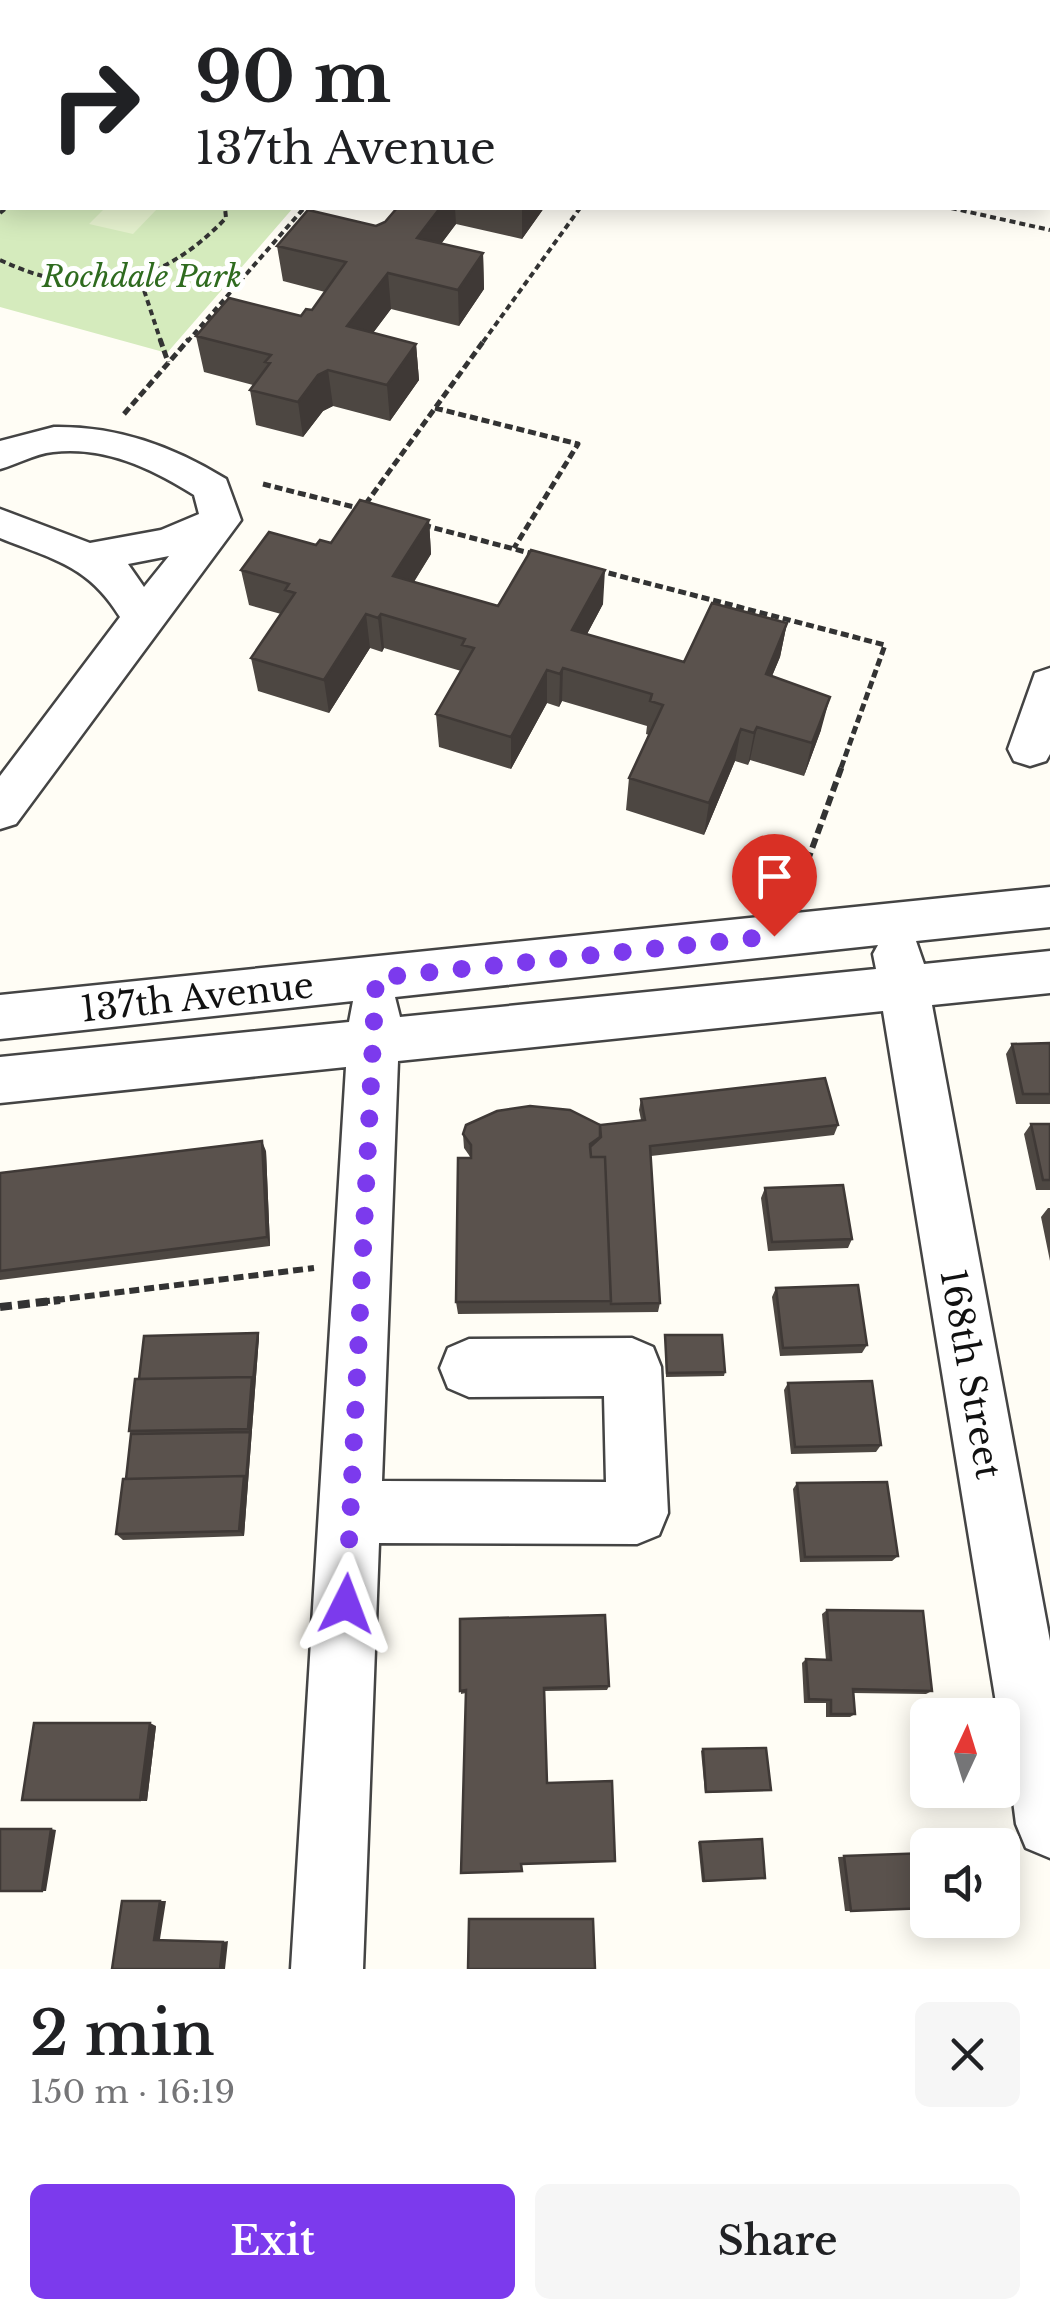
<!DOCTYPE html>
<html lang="en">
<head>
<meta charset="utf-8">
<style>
  :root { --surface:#fff; --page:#f6f6f6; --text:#202124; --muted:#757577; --accent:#7c3aed }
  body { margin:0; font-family:"Libre Baskerville",serif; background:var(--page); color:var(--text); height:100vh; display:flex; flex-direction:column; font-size:38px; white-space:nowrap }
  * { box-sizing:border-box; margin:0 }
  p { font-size:32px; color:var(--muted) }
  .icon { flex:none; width:55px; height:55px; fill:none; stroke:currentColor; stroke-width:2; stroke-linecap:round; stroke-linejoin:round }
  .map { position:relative; height:1969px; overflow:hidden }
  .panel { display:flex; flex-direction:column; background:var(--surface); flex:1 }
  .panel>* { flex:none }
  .guide { position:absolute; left:0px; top:0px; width:1050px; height:210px; box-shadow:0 5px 25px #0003; background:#fff; color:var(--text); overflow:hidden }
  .needle { width:65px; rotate:4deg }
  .fabs { position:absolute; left:910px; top:1698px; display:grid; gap:20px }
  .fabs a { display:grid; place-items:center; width:110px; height:110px; border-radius:15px; background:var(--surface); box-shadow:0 5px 25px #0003; font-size:50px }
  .pin { position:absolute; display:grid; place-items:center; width:85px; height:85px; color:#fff; margin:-102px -42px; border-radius:50% 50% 50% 0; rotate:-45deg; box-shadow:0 0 10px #0007 }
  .pin .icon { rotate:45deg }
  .me { position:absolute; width:110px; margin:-55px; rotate:3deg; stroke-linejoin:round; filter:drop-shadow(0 0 8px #0008) }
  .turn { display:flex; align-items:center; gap:35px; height:210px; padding:0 30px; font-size:45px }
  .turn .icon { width:130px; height:130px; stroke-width:2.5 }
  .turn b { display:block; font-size:70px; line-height:85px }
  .round { display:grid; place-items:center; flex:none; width:105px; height:105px; border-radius:15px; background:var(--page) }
  .headline { display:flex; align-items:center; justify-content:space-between; height:170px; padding:0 30px }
  h1 { font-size:60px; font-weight:600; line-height:75px }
  .cta { display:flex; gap:20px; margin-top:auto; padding:20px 30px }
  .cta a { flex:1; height:115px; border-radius:15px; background:var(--accent); color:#fff; font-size:40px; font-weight:600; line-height:115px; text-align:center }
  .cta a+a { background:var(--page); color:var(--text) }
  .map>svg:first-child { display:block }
  .green { fill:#d5ebbd }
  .pitch { fill:#e6f2cf }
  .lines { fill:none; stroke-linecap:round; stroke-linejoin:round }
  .minor-casing { stroke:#444; stroke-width:5 }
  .path-far3 { stroke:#333; stroke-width:4; stroke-dasharray:6 4; stroke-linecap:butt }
  .path-far2 { stroke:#333; stroke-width:5; stroke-dasharray:8 4; stroke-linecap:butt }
  .path-far1 { stroke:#333; stroke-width:6; stroke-dasharray:10 5; stroke-linecap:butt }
  .path { stroke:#333; stroke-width:8; stroke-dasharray:12 6; stroke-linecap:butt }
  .minor { fill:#fff; fill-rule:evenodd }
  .wall { fill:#4d4742 }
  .shaded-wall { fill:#3f3936 }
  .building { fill:#5a524d; stroke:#3f3936; stroke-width:2.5 }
  .route { stroke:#7c3aed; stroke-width:18; stroke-dasharray:0 32.4 }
  .labels { text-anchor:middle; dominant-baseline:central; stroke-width:10; stroke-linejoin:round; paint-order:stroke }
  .far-park-label { font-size:30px; font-style:italic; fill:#2f6b1f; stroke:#fff }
  .street-label { font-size:35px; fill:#111; stroke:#fff }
</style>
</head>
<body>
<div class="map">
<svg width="1050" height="1969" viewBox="0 0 1050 1969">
  <rect width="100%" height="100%" fill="#fffdf5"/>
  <!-- green -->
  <path class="green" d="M0,0H474L2,2V208H293L167,353L0,307Z"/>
  <!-- pitch -->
  <path class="pitch" d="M105,208H158L133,234L89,224Z"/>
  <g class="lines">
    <defs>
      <path id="minor" d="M54,427C117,426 172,446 226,479L241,520L16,824L0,829V776L120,617C88,565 54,560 0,538V509L90,543L161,530L199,514L194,495C151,468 105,446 53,452C34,454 18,464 0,469V441ZM169,556L144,587L128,564Z
        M1050,668V754L1046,761L1030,766L1014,761L1008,749L1035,673Z
        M1050,887V927L916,941L924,964L1050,951V993L932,1005L1050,1641V1858L1026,1848L1016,1824L1002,1715H998L883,1011L398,1061L382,1481L606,1482L604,1396L469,1397L448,1388L440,1368L448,1348L469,1339L632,1338L653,1347L661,1367L668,1513L659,1535L637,1544L379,1543L363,1969H291L346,1067L0,1103V1057L349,1022L353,1001L0,1039V995ZM878,945L873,954L876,969L400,1017L395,997Z"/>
    </defs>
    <!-- minor casing -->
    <use href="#minor" class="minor-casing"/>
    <!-- path-far3 -->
    <path class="path-far3" d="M951,208L1050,230
      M0,213L6,208
      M0,260C87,301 159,288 226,218L225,208
      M141,281L161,342
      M187,342L304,208
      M483,342L580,208"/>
    <!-- path-far2 -->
    <path class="path-far2" d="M160,339L168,362
      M435,408L578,444L514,548
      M124,414L189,339
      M263,484L362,509L485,339
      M423,525L537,555
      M597,570L885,645L841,768"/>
    <!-- path-far1 -->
    <path class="path-far1" d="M797,890L842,766
      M40,1302L314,1268"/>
    <!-- path -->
    <path class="path" d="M0,1307L60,1300"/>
    <!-- minor -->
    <use href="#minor" class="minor"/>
  </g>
  <!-- wall -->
  <path class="wall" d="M1050,0V98H1048V2Z
    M386,208H544L522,239L456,224L441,244L483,253L484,289L459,326L391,309L373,333L416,344L419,380L390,421L333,406L323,411L303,437L256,425L250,390L253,385L204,372L196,336L301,316L312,310L325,292L283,281L277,246L376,226L385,222L395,210Z
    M429,520L431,554L414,582L498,606L603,604L587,634L684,662L787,623L780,657L772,676L821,730L804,776L750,760L748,765L735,761L704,835L626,810L629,778L649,735L646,734L647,726L562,701L559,707L547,703L511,769L439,747L436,714L461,671L384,648L382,652L370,648L329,713L258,691L251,658L281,614L249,605L241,570L316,545L331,543Z
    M1050,1043V1104H1016L1006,1054L1012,1044Z
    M641,1099L838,1125L834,1135L651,1156L660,1303L658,1312L458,1314L456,1302L471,1158L464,1148L463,1134L600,1125L641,1120L639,1110Z
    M1031,1124H1050V1190H1036L1024,1134Z
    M266,1151L270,1246L0,1280V1173Z
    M765,1188L852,1239L848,1248L768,1251L761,1198Z
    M1048,1208H1050V1261L1041,1217Z
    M776,1288L867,1345L862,1353L780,1356L772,1297Z
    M258,1333L259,1337L244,1536L123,1540L116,1534L126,1479L131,1434L129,1431Z
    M665,1335L725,1372L724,1376L666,1377Z
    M788,1383L881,1445L876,1452L791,1454L784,1390Z
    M797,1483L898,1556L892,1561L800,1562L793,1489Z
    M827,1610L932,1691L926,1694L853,1693L855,1714L850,1717H826V1703H804L802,1663L806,1659L826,1660L822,1614Z
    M460,1619L609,1686L607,1690L545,1691L547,1783L615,1861L466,1693L461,1694Z
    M156,1726L147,1801H30L22,1800Z
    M703,1749L771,1790L705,1793L701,1751Z
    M698,1842H700L765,1878L702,1882Z
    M928,1853L851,1911H845L838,1857Z"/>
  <!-- shaded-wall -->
  <path class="shaded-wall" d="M440,208H455L456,224L419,273L417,238Z
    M522,208H544L522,239Z
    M483,253L484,289L459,326L458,290Z
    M388,273L391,309L351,362L347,326Z
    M416,344L419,380L390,421L387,385Z
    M328,370L333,406L323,411L303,437L298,402L318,375Z
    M429,520L431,554L396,610L393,576Z
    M605,570L603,604L571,664L572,630Z
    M366,614L370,648L329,713L324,680Z
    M381,614L384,648L382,652L378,618Z
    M787,623L780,657L759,707L766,674Z
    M563,668L562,701L559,707L560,674Z
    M547,670V703L511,769V737Z
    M830,697L821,730L804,776L812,743Z
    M757,727L750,760L748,765L754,733Z
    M741,729L735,761L704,835L709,803Z
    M262,1141L266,1151L270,1246L267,1237Z
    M258,1333L259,1337L244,1536L239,1531L250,1432L248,1429L252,1377Z
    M150,1723L156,1726L147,1801L140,1800Z
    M51,1829L56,1830L46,1891H42Z
    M160,1901H166L160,1939L154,1940Z
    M228,1941L225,1969H220L223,1942Z"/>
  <!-- building -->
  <path class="building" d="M1018,0H1050V73L1048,72V2H1016Z
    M397,208H440L417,238L483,253L458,290L388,273L347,326L416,344L387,385L328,370L318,375L298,402L250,390L270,363L265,362L271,355L196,336L229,298L301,316L306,309L312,310L346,262L277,246L308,210L376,226L385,222Z
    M360,500L429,520L393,576L498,606L531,550L605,570L572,630L684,662L712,603L787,623L766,674L830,697L812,743L757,727L754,733L741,729L709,803L629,778L663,705L650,701L652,694L563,668L560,674L547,670L511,737L436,714L474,648L462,645L465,639L381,614L378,618L366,614L324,680L251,658L295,593L285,590L289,584L241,570L269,532L316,545L320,540L331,543Z
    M1050,1043V1094H1023L1012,1044Z
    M825,1078L838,1125L650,1146L660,1303L611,1304L605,1157H591L590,1147L601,1137L600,1125L645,1120L641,1099Z
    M530,1106L570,1110L600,1125V1137L590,1144L591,1157H605L611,1301L456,1302L458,1158H471V1145L463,1134L466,1125L497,1111Z
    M1031,1124H1050V1180H1043Z
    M262,1141L267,1237L0,1271V1173Z
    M843,1185L852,1239L772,1242L765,1188Z
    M858,1285L867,1345L783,1348L776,1288Z
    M258,1333L253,1381L252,1377L139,1379L144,1336Z
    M665,1335H722L725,1372L667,1373Z
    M252,1377L248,1429L129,1431L135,1379Z
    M872,1381L881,1445L795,1447L788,1383Z
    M250,1432L246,1480L244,1476L126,1479L131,1434Z
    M244,1476L239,1531L116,1534L123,1479Z
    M887,1482L898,1556L805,1557L797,1483Z
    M827,1610L923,1611L932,1691L853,1689L855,1714H831V1700L809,1699L806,1659L831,1660Z
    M605,1615L609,1686L544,1688L547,1783L612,1781L615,1861L521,1864L522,1871L461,1873L466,1690L460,1691V1619Z
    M34,1723H150L140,1800H22Z
    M766,1748L771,1790L706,1792L703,1749Z
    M0,1829H51L42,1891H0Z
    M762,1839L765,1878L704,1881L700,1842Z
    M928,1853V1908L851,1911L844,1856Z
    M122,1901H160L154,1940L223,1942L220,1969H112Z
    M469,1919H593L595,1969H468Z"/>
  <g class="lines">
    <!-- route -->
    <path class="route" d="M346,1604L376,978L774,936"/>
  </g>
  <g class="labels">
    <!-- far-park labels -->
    <g class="far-park-label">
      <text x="142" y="276">Rochdale Park</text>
    </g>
    <!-- street labels -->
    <g class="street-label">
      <text transform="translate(197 997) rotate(-6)">137th Avenue</text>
      <text transform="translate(971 1374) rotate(80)">168th Street</text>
    </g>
  </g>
</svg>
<div class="fabs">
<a><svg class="needle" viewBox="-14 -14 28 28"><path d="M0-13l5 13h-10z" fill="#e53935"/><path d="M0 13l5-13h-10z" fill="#757577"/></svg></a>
<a><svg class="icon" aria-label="sound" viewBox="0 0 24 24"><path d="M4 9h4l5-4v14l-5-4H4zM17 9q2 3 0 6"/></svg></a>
</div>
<div class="pin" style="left:774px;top:936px;background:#d93025"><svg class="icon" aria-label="arrive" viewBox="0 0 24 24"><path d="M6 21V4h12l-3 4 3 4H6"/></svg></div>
<svg class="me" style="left:346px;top:1604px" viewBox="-20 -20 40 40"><path d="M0-17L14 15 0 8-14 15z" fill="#7c3aed" stroke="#fff" stroke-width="4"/></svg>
<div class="guide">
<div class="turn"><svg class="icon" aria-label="right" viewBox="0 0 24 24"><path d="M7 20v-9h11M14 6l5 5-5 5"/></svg><div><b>90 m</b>137th Avenue</div></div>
</div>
</div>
<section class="panel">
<div class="headline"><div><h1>2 min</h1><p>150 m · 16:19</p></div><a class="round"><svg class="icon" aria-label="close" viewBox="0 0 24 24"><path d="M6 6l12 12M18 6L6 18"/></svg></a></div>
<div class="cta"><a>Exit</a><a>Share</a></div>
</section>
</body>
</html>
